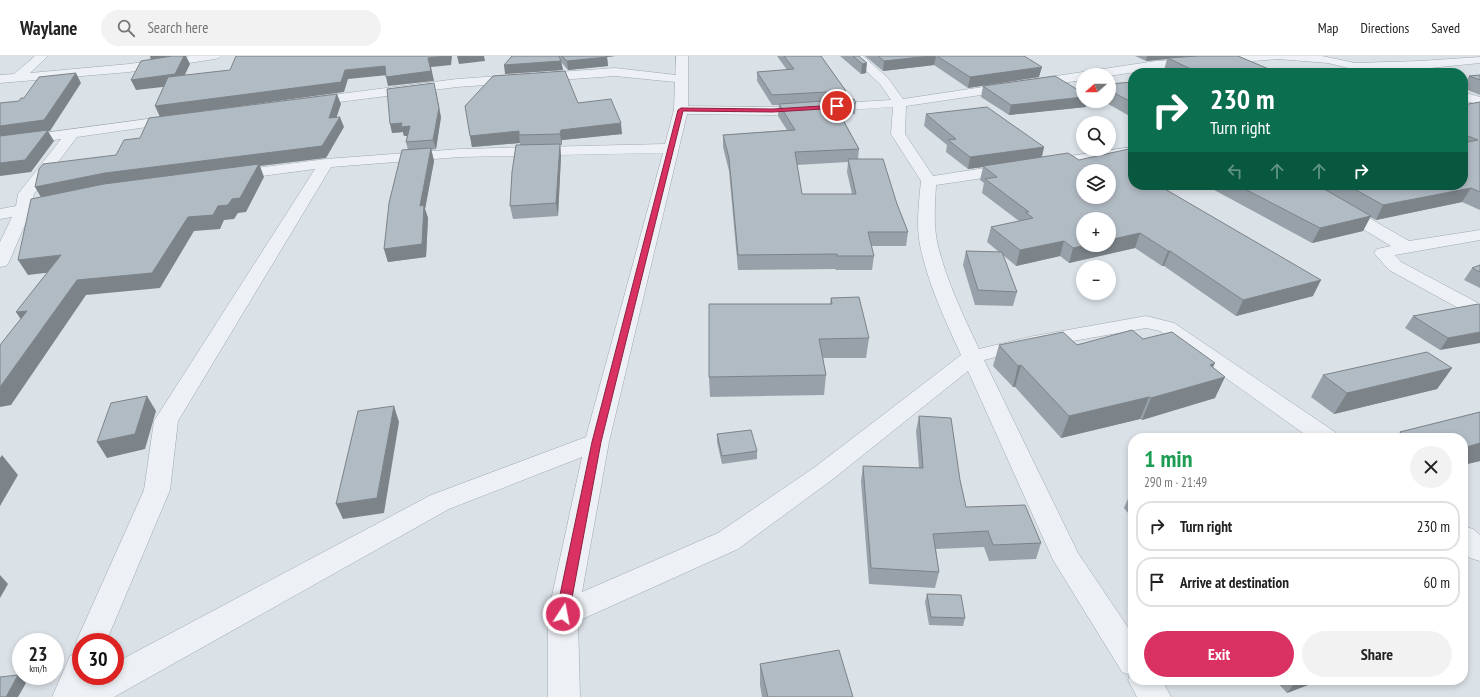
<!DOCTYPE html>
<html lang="en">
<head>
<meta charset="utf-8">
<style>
  :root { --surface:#fff; --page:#f2f2f2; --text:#222; --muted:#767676; --line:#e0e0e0; --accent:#d93162 }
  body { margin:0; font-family:"PT Sans Narrow",sans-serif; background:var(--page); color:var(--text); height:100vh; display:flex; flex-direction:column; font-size:15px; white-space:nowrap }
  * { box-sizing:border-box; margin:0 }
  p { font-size:13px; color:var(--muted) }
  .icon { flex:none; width:22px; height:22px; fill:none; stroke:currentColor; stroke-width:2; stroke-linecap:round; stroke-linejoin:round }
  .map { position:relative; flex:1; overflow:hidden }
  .side { position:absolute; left:1128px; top:377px; width:340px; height:252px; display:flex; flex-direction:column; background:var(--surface); border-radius:16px; box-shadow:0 2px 6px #0003 }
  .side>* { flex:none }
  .guide { position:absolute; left:1128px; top:12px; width:340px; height:122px; border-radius:16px; box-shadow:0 2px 6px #0003; background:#0b6e4f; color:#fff; overflow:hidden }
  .needle { width:26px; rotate:249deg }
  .tools { position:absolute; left:1076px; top:12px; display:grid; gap:8px }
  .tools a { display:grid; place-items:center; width:40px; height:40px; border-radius:50%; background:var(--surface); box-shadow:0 2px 6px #0003; font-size:20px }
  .speed { position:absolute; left:12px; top:577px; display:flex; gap:8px; font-size:20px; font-weight:700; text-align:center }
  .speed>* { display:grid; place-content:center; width:52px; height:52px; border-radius:50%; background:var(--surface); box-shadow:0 2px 6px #0003; line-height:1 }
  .speed small { font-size:10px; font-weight:400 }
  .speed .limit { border:6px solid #d22; background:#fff; color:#111 }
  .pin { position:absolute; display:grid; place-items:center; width:34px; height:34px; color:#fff; margin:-17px; border:2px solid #fff; border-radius:50%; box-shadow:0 1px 4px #0007 }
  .me { position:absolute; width:44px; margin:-22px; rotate:11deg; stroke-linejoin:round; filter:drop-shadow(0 0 3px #0008) }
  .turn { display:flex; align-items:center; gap:14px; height:84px; padding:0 16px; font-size:18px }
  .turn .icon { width:52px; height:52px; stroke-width:2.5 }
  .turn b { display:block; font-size:28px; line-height:34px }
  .lanes { display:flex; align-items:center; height:38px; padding:0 16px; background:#0003; justify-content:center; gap:20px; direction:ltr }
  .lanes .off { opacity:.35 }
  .round { display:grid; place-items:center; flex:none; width:42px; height:42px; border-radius:21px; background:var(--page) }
  .overview { display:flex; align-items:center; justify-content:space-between; height:68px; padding:0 16px }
  h1 { font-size:24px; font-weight:600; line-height:30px; color:#1e9e55 }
  .button { display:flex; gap:8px; margin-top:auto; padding:8px 16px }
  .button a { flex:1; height:46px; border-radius:24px; background:var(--accent); color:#fff; font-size:16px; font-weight:600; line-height:46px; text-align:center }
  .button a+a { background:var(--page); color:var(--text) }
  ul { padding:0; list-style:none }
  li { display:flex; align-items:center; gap:12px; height:50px; margin:0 8px 6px; padding:0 8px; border:2px solid var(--line); border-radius:16px }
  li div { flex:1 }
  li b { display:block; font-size:15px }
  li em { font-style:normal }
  header { display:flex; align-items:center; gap:24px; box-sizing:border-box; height:56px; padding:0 20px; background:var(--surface); border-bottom:1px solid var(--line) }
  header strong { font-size:19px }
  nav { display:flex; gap:22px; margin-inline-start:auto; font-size:14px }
  .search { width:280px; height:36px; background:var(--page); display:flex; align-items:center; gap:10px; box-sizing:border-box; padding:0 14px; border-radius:22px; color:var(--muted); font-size:15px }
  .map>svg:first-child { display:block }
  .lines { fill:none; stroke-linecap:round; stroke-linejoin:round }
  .street-casing { stroke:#9fa8b1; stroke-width:1 }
  .street { fill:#edf1f5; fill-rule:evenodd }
  .wall { fill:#98a1a9; fill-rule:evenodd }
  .shaded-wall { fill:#7c8389 }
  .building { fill:#b1bbc4; stroke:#7c8389; fill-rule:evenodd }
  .route { fill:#d93162; stroke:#8d2040 }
</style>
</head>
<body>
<header>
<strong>Waylane</strong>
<div class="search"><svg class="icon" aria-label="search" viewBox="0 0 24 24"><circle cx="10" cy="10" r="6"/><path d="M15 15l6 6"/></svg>Search here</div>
<nav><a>Map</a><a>Directions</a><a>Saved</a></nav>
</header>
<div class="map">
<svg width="1480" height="641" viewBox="0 0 1480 641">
  <rect width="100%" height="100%" fill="#dae1e7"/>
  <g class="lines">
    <defs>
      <path id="street" d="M35,0H48L30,17L129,8L190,0H221L219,2L215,3L129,16L0,27V19L14,18Z
        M676,0H688V50L773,51L891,44L880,28L850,0H863L888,22L903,43L1156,5L1229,0H1322L1355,7L1420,5L1480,1V7L1420,13H1375L1374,17H1368L1328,7L1278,3L1156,13L1109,20L1083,19V24L906,50L905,78L933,120L1011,108L1016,110L1019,113L1016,116L1011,118L936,129C935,149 933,170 938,190C947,226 963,259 979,293L1034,280L1146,260L1174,267L1335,376L1339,382H1310L1160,275L1146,272L1034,292L984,304L1078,497L1133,579V624H1162L1171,641H1137L1128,624L1130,619L1122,616L1053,504L968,315L833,423L738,493L578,565L580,641H548V558L582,401L449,453L114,641H52L70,600L81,596L76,586L144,434L154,365L315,113L231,124L226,122L223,119L226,116L326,103L460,93L665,88L674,54L675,26L615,20L457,31L308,50L303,49L302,46L303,43L308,42L457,23L615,12L676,19ZM893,51L891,78L921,125C919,146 916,168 920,189C928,228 945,264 961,299L815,411L718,477L582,536L609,386L687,58L773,59ZM663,97L586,381L431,439L115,607V620H81V586H106L170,434L178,365L331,111L460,101Z
        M1463,36L1480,41V49L1463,44Z
        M177,59L182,60L184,63L182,66L77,81L34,138L32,147L59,141L65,143L67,146L65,149L30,157L9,206L6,210L0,211V186L12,161L0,163V153L16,150L18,138L61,83L0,91V83Z
        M1133,91V99L1049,111L1044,110L1042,107L1044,104L1049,103Z
        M1293,129H1312L1409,185L1480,174V184L1395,199L1401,206L1480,248V262L1473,260L1389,214L1374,197L1377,193L1391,190L1295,132Z
        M1463,470L1473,473L1480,479V505L1470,502L1463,496Z"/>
    </defs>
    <!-- street casing -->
    <use href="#street" class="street-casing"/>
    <!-- street -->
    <use href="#street" class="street"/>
  </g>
  <!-- wall -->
  <path class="wall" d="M512,0H615L607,1L608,10L568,14L561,6L563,14L505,18Z
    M777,0H821L846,35V44L856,47L855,58L841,59L859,93L858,103L897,148L908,176L906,190H871L874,200L872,214H836L835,213L738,214L729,115L723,91V79L787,74L778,60L779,49H772L757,25V16L787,14ZM848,106L847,116L852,138H802L797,109Z
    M840,0H859L866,17L861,18Z
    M865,0H1024L1039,21L968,32L934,9L883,15Z
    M1135,0H1238L1278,17H1171L1164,14L1167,3L1146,5Z
    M1480,19V39L1463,32V30L1469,20Z
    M1133,26V62L1103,45H1109V28Z
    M983,30L1083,45H1087L1086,51L1009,59L981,41Z
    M1480,46V154L1462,146L1376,164L1370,161L1363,175L1312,187L1205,129H1463V49Z
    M578,47L622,78L562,84V89H560L561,100L558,160L513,163L510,150L520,89V87L472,91L470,80Z
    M926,58L1044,91L1042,101L1079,104L1133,129L1313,240L1236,260L1164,210H1162L1135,192L1069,207L1060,200L1016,210L1003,199L1017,236L1013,250L975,249L963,209L966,195L999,196L987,186L991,171L1019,165L982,137L984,127L980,124L983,111L968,113L946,96L947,89L924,70Z
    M441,61L436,93L431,94L434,105L425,153L428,162L426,201L388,206L384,193L408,94L406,86L407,80H404L403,76L392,77Z
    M1480,209V232L1464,224L1472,212Z
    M831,242L869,282L866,302H823L826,319L824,339L710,341L709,321L830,248Z
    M1480,249L1440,294L1405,272L1413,260Z
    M1143,283L1213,312L1215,342L1142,364L1140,363L1061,382L1015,331H1013L993,310L999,289H1077Z
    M1452,312L1437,333L1334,358L1311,341L1323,319Z
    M1480,356V405L1463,409V382H1396L1400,376Z
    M919,360L960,424L966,451L1041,487L1036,503L989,505L984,491L936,493L939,516L935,532L869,528L861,425L863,410L919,412L916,375Z
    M717,378L757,395V403L722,408L717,386Z
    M1133,431V463L1124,452Z
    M927,538L965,562L963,570L929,569L925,546Z
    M760,608L853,641H762L760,629Z
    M1275,624H1321L1287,637Z"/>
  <!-- shaded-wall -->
  <path class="shaded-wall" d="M150,0H182L151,4Z
    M184,0H186L190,8L180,29L136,34L131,24Z
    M445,0H452L451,9L431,11L434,25L388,30L386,21L428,2Z
    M457,0H484L485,5L459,8Z
    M602,0H615L607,1L608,10L568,14L567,5Z
    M930,0H936L934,9L883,15L884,5Z
    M1147,0H1207L1168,2L1167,3L1146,5Z
    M561,5L563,14L505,18L504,9Z
    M867,7L866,17L861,18L862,8Z
    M385,10L388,19L348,23L344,36L160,61L155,50L345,14Z
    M1042,11L1039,21L968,32L970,21Z
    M76,17L81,27L50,75H48L54,85L31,116L0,120V70Z
    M436,35L441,61L436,93L433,84Z
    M337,38L341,48L333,72L329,62Z
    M1083,41V45H1087L1086,51L1009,59L1011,49Z
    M340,61L344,71L326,102L260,110L264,121L246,156L238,157L234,163L224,164L220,173L194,175L160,232L86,239L11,349L0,351V331L77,224L42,143L35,131Z
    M402,67L410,70L412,79L404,80L403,76L392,77L390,68Z
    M621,67L622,78L562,84V89L560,78L561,74Z
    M519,75V79L520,87L472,91L470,80Z
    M560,88L561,100L558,160L556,147Z
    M1044,91L1041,103L983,110V111L968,113L970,101Z
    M431,92L434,105L425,153L428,162L426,201L388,206L384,193L420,150Z
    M1471,132L1462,146L1376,164L1383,149Z
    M1371,160L1363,175L1312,187L1320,172Z
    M1140,177L1135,192L1069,207L1073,192L1086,189H1109V184Z
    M1064,185L1060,200L1016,210L1020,194Z
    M1168,195H1170L1164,210H1162Z
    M61,199L70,214L28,219L18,204Z
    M1321,224L1313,240L1236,260L1243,244Z
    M27,255L26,271L16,256Z
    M1480,276V287L1440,294L1448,282Z
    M1215,307L1206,326L1225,321L1215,342L1142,364L1151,342L1210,309Z
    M1021,309L1015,331H1013L1018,310Z
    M1452,312L1437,333L1334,358L1347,337Z
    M147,340L156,355L145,393L107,402L97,386Z
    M1149,341L1140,363L1061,382L1069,360Z
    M394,350L399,366L384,457L343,463L336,448Z
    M1480,387V405L1463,409V392Z
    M2,399L18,419L0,450V402Z
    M0,519L8,528L0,542Z
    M18,619L26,627L18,641H6Z
    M1297,624H1321L1287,637Z"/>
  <!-- building -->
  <path class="building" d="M172,0H184L175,18L131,24L141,5Z
    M236,0H445L428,2L431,15L386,21L385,10L345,14L341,26L155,50L168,21L230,14Z
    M512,0H559L561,5L504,9Z
    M562,0H606L607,1L567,5Z
    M784,0H821L846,35L772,39L757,16L794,13Z
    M853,0H859L867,7L862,8Z
    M878,0H930L884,5Z
    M937,0H1024L1042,11L970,21Z
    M1198,0H1238L1278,17H1199L1168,2Z
    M565,15L578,47L611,43L621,67L561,74L560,78L519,79V75L470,80L465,50L493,20Z
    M76,17L44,64L0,70V47L19,45L21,42H24L39,21Z
    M1480,19V24L1469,20Z
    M1055,20L1083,37V41L1011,49L983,30Z
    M1133,26V47L1109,34V28Z
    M434,27L439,52L433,84L406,86L410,70L401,71L402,67L390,68L387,33Z
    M337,38L329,62L340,61L322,90L105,117L35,131L39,113L43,108L116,99L124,84L140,82L149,62Z
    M854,43L856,47L834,48L859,93L795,96L802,138H856L848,103H883L897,148L908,176H868L874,200H837V198L738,199L729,102L723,79L795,74L779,48Z
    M1480,46V136L1471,132L1383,149L1347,129H1463V87L1478,84L1463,78V49Z
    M987,51L1044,91L970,101L948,84L956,83L926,58Z
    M48,74L25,104L0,107V80Z
    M560,88L556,147L510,150L512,116L516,89Z
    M431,92L420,150L424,149L422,188L384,193L389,147L402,94Z
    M1133,92V129H1158L1321,224L1243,244L1170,195H1168L1140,177L1109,184V163H1083V189H1086L1073,192L1064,185L1020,194L991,171L1033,162L1025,156H1029L985,123L997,121L983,110L1068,97L1079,104ZM1083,115H1109V141H1083Z
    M259,108L240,142L232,143L228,149L218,150L213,159L188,161L152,217L77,224L0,331V289L27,255L16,256L61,199L18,204L31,143L104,128Z
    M1237,129H1317L1371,160L1320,172Z
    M966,195L1002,196L1017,236L978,234Z
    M1480,209V216L1472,212Z
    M859,241L869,282L819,283L826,319L709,321V248H832L831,242Z
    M1478,248L1480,249V276L1448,282L1413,260Z
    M1132,274L1143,283L1172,276L1215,307L1210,309L1225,321L1151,342L1149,341L1069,360L1021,309L1018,310L999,289L1063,276L1077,289Z
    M1427,296L1452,312L1347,337L1323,319Z
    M147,340L135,378L97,386L111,347Z
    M394,350L377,442L336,448L358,355Z
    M1480,356V387L1463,392V382H1408L1400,376Z
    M919,360L951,362L960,424L966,451L1025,449L1041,487L993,489L988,475L933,478L939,516L871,512L863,410L923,412Z
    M751,374L757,395L722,400L717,378Z
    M927,538L961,539L965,562L931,561Z
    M839,594L853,641H768L760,608Z
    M18,619L6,641H0V621Z"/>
  <!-- route -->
  <path class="route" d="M837,49H839V52L773,56L683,55L601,386L569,558L567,562L563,563L558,562L556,558L592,386L678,54L681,52L773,53Z"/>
</svg>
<div class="tools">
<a><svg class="needle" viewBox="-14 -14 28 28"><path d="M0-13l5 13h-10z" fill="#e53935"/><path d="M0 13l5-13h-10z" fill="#767676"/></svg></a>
<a><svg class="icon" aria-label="search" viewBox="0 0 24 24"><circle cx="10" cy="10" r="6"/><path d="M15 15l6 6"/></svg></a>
<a><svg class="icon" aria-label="layers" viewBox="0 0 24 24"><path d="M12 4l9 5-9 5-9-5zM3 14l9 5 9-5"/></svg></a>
<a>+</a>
<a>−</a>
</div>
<div class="speed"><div>23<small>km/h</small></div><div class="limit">30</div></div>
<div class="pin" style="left:837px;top:50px;background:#d93025"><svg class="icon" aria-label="arrive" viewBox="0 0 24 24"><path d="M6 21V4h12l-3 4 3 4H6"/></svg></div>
<svg class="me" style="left:563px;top:558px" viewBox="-20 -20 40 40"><circle r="17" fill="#d93162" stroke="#fff" stroke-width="3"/><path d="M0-11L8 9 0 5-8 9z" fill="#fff"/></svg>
<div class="guide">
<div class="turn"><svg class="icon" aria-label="right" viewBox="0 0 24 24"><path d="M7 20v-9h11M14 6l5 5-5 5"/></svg><div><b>230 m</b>Turn right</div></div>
<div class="lanes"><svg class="icon off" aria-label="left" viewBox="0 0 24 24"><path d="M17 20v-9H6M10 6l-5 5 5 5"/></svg><svg class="icon off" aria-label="ahead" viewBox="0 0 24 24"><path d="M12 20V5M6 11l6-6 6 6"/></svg><svg class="icon off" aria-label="ahead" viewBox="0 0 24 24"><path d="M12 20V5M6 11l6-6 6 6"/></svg><svg class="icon" aria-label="right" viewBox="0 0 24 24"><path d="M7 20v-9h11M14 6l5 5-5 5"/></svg></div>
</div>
<section class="side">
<div class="overview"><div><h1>1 min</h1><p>290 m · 21:49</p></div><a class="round"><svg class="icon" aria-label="close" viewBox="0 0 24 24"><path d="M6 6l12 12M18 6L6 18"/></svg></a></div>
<ul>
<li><svg class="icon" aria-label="right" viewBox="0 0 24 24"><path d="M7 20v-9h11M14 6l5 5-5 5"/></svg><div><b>Turn right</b></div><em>230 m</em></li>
<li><svg class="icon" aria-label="arrive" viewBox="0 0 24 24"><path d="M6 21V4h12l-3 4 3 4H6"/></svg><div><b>Arrive at destination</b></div><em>60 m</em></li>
</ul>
<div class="button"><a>Exit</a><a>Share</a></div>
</section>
</div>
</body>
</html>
